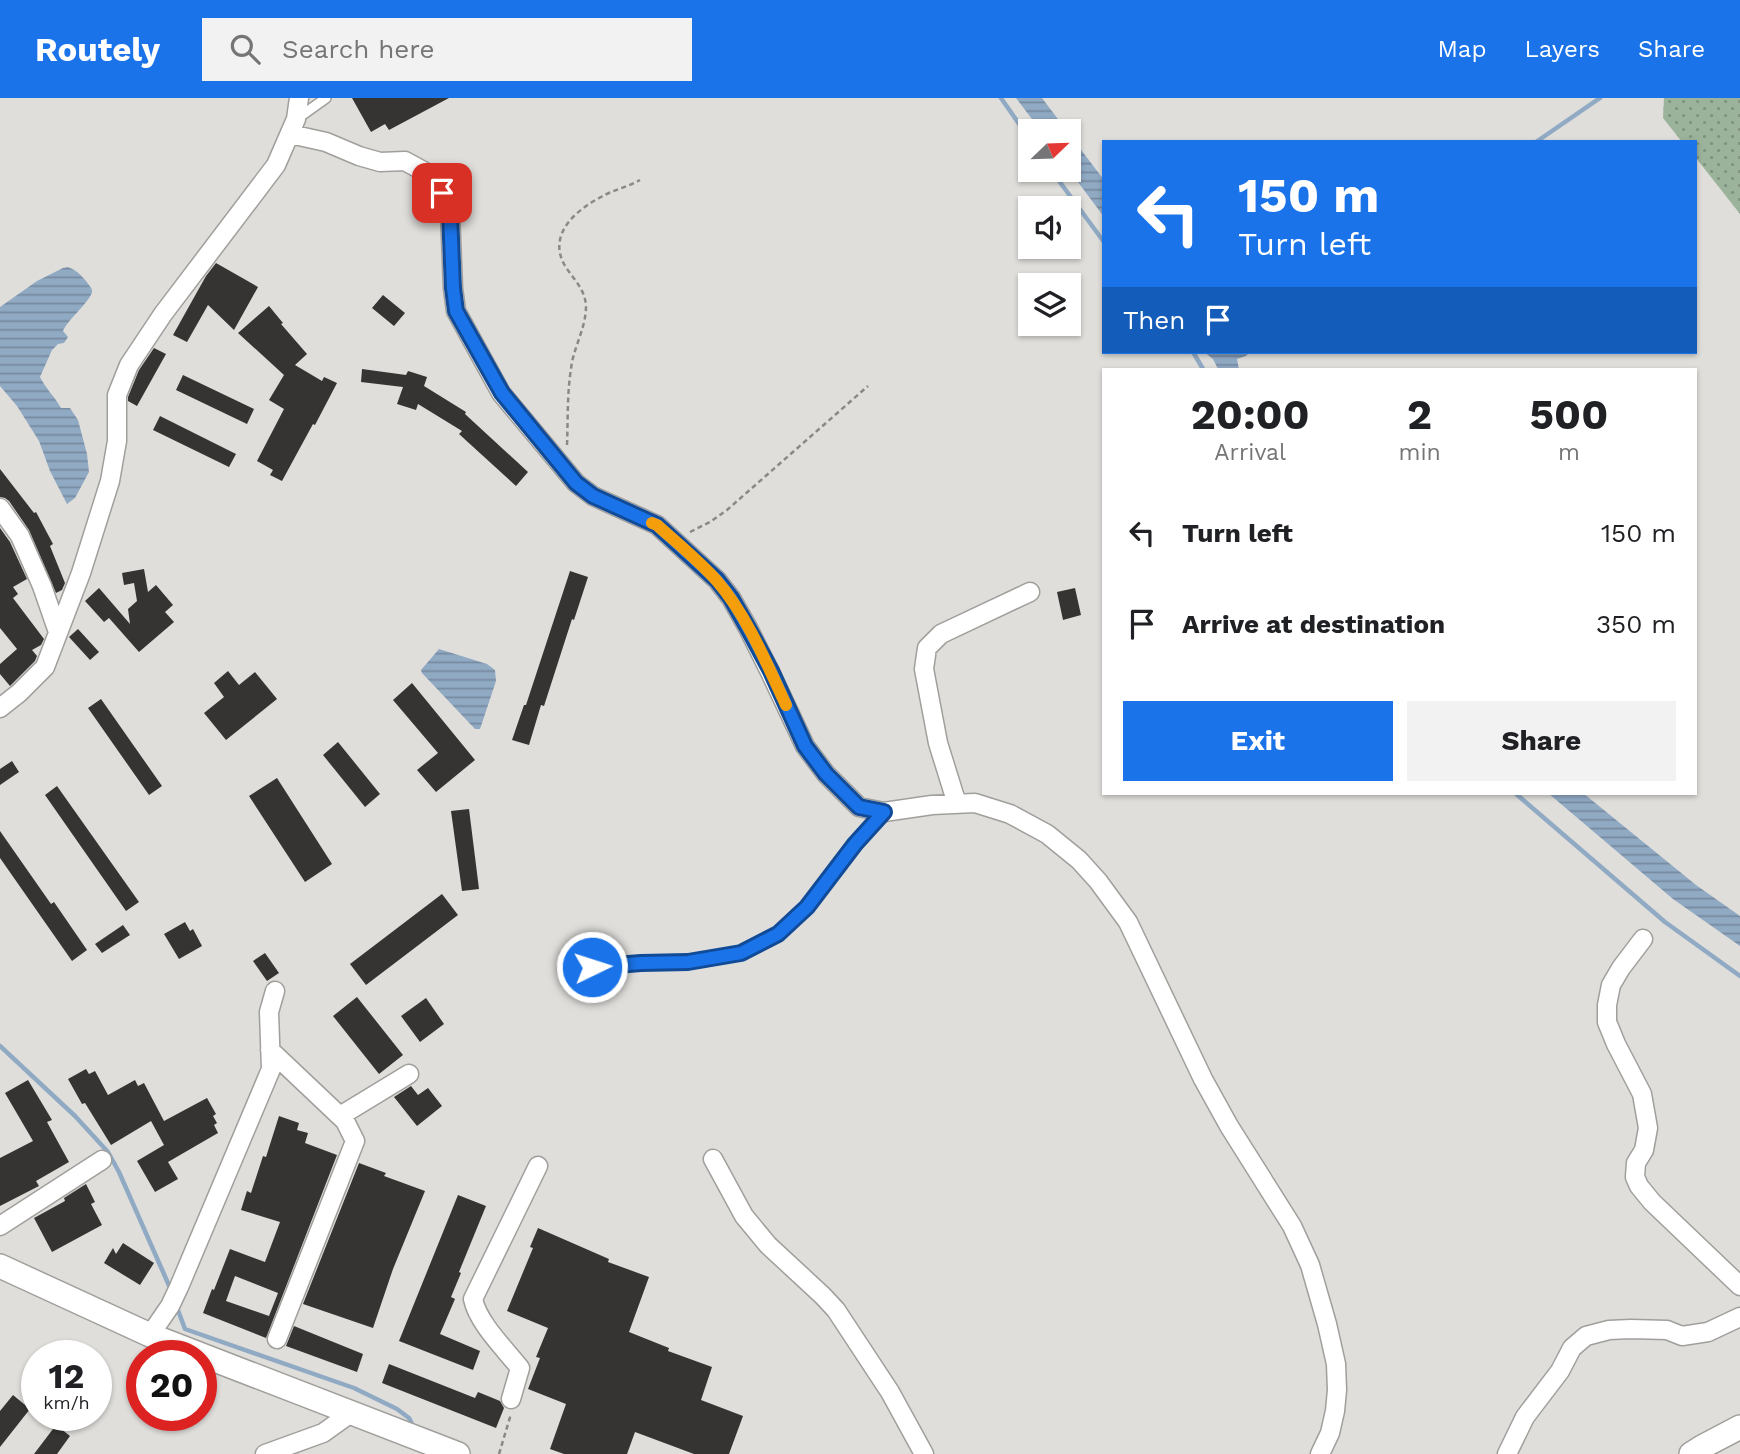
<!DOCTYPE html>
<html lang="en">
<head>
<meta charset="utf-8">
<style>
  :root { --surface:#fff; --page:#f2f2f2; --text:#202124; --muted:#757577; --accent:#1a73e8 }
  body { margin:0; font-family:"Work Sans",sans-serif; background:var(--page); color:var(--text); height:100vh; display:flex; flex-direction:column; font-size:26px; white-space:nowrap }
  * { box-sizing:border-box; margin:0 }
  p { font-size:23px; color:var(--muted) }
  .icon { flex:none; width:38px; height:38px; fill:none; stroke:currentColor; stroke-width:2; stroke-linecap:round; stroke-linejoin:round }
  .map { position:relative; flex:1; overflow:hidden }
  .side { position:absolute; left:1102px; top:270px; width:595px; height:427px; display:flex; flex-direction:column; background:var(--surface); border-radius:0px; box-shadow:0 2px 5px #0004 }
  .side>* { flex:none }
  .guide { position:absolute; left:1102px; top:42px; width:595px; height:214px; border-radius:0px; box-shadow:0 2px 5px #0004; background:#1a73e8; color:#fff; overflow:hidden }
  .needle { width:46px; rotate:67deg }
  .fabs { position:absolute; left:1018px; top:21px; display:grid; gap:14px }
  .fabs a { display:grid; place-items:center; width:63px; height:63px; border-radius:0px; background:var(--surface); box-shadow:0 2px 5px #0004; font-size:35px }
  .speed { position:absolute; left:21px; top:1242px; display:flex; gap:14px; font-size:35px; font-weight:700; text-align:center }
  .speed>* { display:grid; place-content:center; width:91px; height:91px; border-radius:50%; background:var(--surface); box-shadow:0 2px 5px #0004; line-height:1 }
  .speed small { font-size:18px; font-weight:400 }
  .speed .limit { border:10px solid #d22; background:#fff; color:#111 }
  .pin { position:absolute; display:grid; place-items:center; width:60px; height:60px; color:#fff; margin:-30px; border-radius:14px; box-shadow:0 4px 10px #0006 }
  .me { position:absolute; width:77px; margin:-38px; rotate:86deg; stroke-linejoin:round; filter:drop-shadow(0 0 5px #0008) }
  .turn { display:flex; align-items:center; gap:24px; height:147px; padding:0 21px; font-size:32px }
  .turn .icon { width:91px; height:91px; stroke-width:2.5 }
  .turn b { display:block; font-size:49px; line-height:60px }
  .then { display:flex; align-items:center; height:66px; padding:0 21px; background:#0003; gap:14px; font-size:26px }
  .eta { display:flex; justify-content:space-evenly; align-items:center; height:119px; text-align:center }
  .eta b { font-size:42px; font-weight:700; line-height:49px }
  .action { display:flex; gap:14px; margin-top:auto; padding:14px 21px }
  .action a { flex:1; height:80px; border-radius:0px; background:var(--accent); color:#fff; font-size:28px; font-weight:700; line-height:80px; text-align:center }
  .action a+a { background:var(--page); color:var(--text) }
  ul { padding:0; list-style:none }
  li { display:flex; align-items:center; gap:21px; height:91px; padding:0 21px }
  li div { flex:1 }
  li b { display:block; font-size:26px }
  li em { font-style:normal }
  header { display:flex; align-items:center; gap:42px; box-sizing:border-box; height:98px; padding:0 35px; background:var(--accent); color:#fff }
  header strong { font-size:33px }
  nav { display:flex; gap:38px; margin-inline-start:auto; font-size:24px }
  .search { width:490px; height:63px; background:var(--page); display:flex; align-items:center; gap:18px; box-sizing:border-box; padding:0 24px; border-radius:0px; color:var(--muted); font-size:26px }
  .map>svg:first-child { display:block }
  .grass { fill:url(#grass-dots) }
  .water { fill:url(#water-rules) }
  .lines { fill:none; stroke-linecap:round; stroke-linejoin:round }
  .stream { stroke:#91aac4; stroke-width:4.5 }
  .building { fill:#353432; fill-rule:evenodd }
  .service-casing { stroke:#a09f9c; stroke-width:12 }
  .minor-casing { stroke:#a09f9c; stroke-width:21 }
  .tertiary-casing { stroke:#a09f9c; stroke-width:26 }
  .path { stroke:#898986; stroke-width:2.5; stroke-dasharray:5 3.5; stroke-linecap:butt }
  .service { stroke:#fff; stroke-width:9 }
  .minor { stroke:#fff; stroke-width:18 }
  .tertiary { stroke:#fff; stroke-width:23 }
  .route-casing { stroke:#114b97; stroke-width:18 }
  .route { stroke:#1a73e8; stroke-width:12 }
  .slow { stroke:#f59e0b; stroke-width:12 }
</style>
</head>
<body>
<header>
<strong>Routely</strong>
<div class="search"><svg class="icon" aria-label="search" viewBox="0 0 24 24"><circle cx="10" cy="10" r="6"/><path d="M15 15l6 6"/></svg>Search here</div>
<nav><a>Map</a><a>Layers</a><a>Share</a></nav>
</header>
<div class="map">
<svg width="1740" height="1356" viewBox="0 0 1740 1356">
  <defs>
    <pattern id="grass-dots" width="8" height="8" patternUnits="userSpaceOnUse" patternTransform="scale(1.75)"><rect width="8" height="8" fill="#9cb39b"/><path d="M2 2h.1M6 6h.1" fill="none" stroke="#7f927e" stroke-width="1.8" stroke-linecap="round"/></pattern>
    <pattern id="water-rules" width="6" height="5" patternUnits="userSpaceOnUse" patternTransform="scale(1.75)"><rect width="6" height="5" fill="#91aac4"/><path d="M0 2.5h6" fill="none" stroke="#768a9f"/></pattern>
  </defs>
  <rect width="100%" height="100%" fill="#dfdedb"/>
  <!-- grass -->
  <path class="grass" d="M1664,0H1740V116L1696,60V44H1682L1663,20Z"/>
  <!-- water -->
  <path class="water" d="M1016,0H1042L1067,33H1041Z
    M1069,36L1104,82V119L1069,72Z
    M68,169C76,172 80,176 86,183C88,186 91,189 92,192C94,200 67,222 63,233L68,239L64,245L58,246L52,252L40,279C46,291 55,299 61,310H70L78,322L87,356L89,374L75,400L67,406L50,373L39,343L17,308L0,288V209L37,183L63,170Z
    M1204,254H1250L1246,258L1237,261L1239,271H1218L1213,261Z
    M439,551L487,566L495,572L496,583L480,631H475L422,575L421,572Z
    M1548,695H1583L1696,787L1740,818V848L1673,801Z"/>
  <g class="lines">
    <!-- stream -->
    <path class="stream" d="M1001,0L1031,43
      M1536,44L1600,0
      M1051,72L1104,144
      M1193,254L1203,271
      M1515,695L1665,824L1740,878
      M0,948L75,1018L108,1054L119,1074L171,1192
      M176,1207L185,1231L354,1290L397,1311L409,1320L413,1328"/>
  </g>
  <!-- building -->
  <path class="building" d="M352,0H449L389,32L385,26L371,34Z
    M216,165L258,189L234,232L208,207L187,244L173,237L206,178Z
    M383,197L405,215L394,228L372,210Z
    M269,208L283,225L281,226L307,256L295,267L322,283L324,279L337,285L315,327L313,326L282,383L270,377L273,372L257,363L284,311L269,302L284,277L238,235Z
    M154,250L166,256L137,308L128,303V299L139,272Z
    M362,271L406,277L408,273L427,279L424,288L466,314L465,316L528,374L516,388L459,336L462,333L418,306L416,312L397,306L403,289L361,284Z
    M183,277L254,311L247,326L176,292Z
    M160,318L236,356L229,369L153,332Z
    M0,371L34,415L36,414L53,446L50,448L65,485L62,492L56,495L29,432L9,403L5,400L0,399Z
    M0,430L10,444L27,481L13,489L18,496L13,500L44,541L41,547L32,552L37,558L35,563L10,588L0,576V566L17,551L0,530Z
    M144,471L148,494L156,487L173,507L165,514L174,524L139,554L109,520L104,524L85,503L99,490L130,526L128,511L137,503L134,485L124,487L122,475Z
    M570,473L588,479L574,522L572,521L544,608L541,607L529,647L512,642L524,607H526Z
    M1075,490L1081,517L1063,522L1057,494Z
    M78,531L99,554L90,562L69,539Z
    M228,573L239,587L255,574L277,601L226,642L204,615L224,599L214,585Z
    M412,585L475,662L436,694L417,672L438,655L393,602Z
    M101,601L162,688L149,697L88,610Z
    M338,644L380,696L365,709L323,657Z
    M12,663L19,674L0,687V671Z
    M277,680L332,766L305,784L249,698Z
    M57,688L139,804L126,813L45,697Z
    M469,711L479,791L462,793L451,713Z
    M0,733L51,806L54,804L87,852L72,863L0,760Z
    M442,796L458,817L366,887L350,866Z
    M185,824L190,833L193,831L202,848L179,861L164,836Z
    M123,827L130,837L102,855L95,846Z
    M265,855L279,875L267,883L253,863Z
    M357,899L403,957L379,976L333,918Z
    M426,900L444,926L420,944L401,918Z
    M86,971L89,976L95,973L108,997L135,982L138,988L144,985L164,1023L207,1000L216,1016L213,1018L217,1025L214,1027L218,1035L168,1064L178,1081L155,1094L137,1063L164,1047L151,1023L111,1047L85,1005L82,1006L68,981Z
    M28,982L52,1022L47,1024L69,1064L36,1083L39,1088L0,1108V1060L33,1043L5,995Z
    M411,988L418,997L428,990L442,1008L417,1028L394,999Z
    M279,1018L299,1025L297,1032L308,1035L305,1045L337,1057L266,1240L203,1215L212,1191L214,1192L230,1151L265,1164L280,1124L241,1112L247,1093L251,1095L263,1058L266,1059ZM235,1178L278,1195L269,1218L226,1203Z
    M359,1065L386,1075L384,1078L425,1093L393,1171L373,1230L303,1206Z
    M86,1086L95,1104L91,1106L102,1127L52,1154L34,1120L65,1103L64,1100Z
    M458,1097L486,1108L459,1174L461,1175L451,1199L455,1201L440,1236L480,1253L473,1272L399,1243Z
    M538,1130L609,1161L608,1164L649,1179L629,1234L669,1250L668,1253L712,1269L701,1302L743,1318L729,1356H694L635,1334L627,1356H564L550,1351L566,1306L528,1291L540,1260L536,1259L548,1230L507,1213L533,1150L530,1149Z
    M123,1145L154,1165L140,1187L104,1165L113,1150L116,1156Z
    M294,1228L363,1256L357,1274L286,1248Z
    M389,1266L475,1300L478,1294L500,1303L504,1310L496,1330L382,1285Z
    M13,1297L30,1311L0,1349V1313Z
    M56,1327L70,1338L57,1356H34Z"/>
  <g class="lines">
    <defs>
      <path id="service" d="M298,20L326,0
        M592,868L641,865L688,864L741,855L778,836L807,809L855,746L884,714"/>
      <path id="minor" d="M290,36L326,44L359,58L380,64L405,63L425,74L438,87L450,115L453,190L456,213L501,295L576,385L593,398L657,427L717,482L731,500L748,530L770,574L805,648L826,676L859,709L884,714L932,707L975,705L1010,716L1047,736L1079,762L1098,783L1128,824L1203,981L1229,1028L1292,1128L1310,1167L1327,1226L1336,1266L1337,1292L1335,1313L1330,1335L1320,1356
        M0,410L20,438L42,488L58,534
        M0,610L19,595L45,569L81,475L110,383L117,343V297L129,267L163,216L276,67L296,21L299,0
        M957,706L938,645L924,571L927,550L941,536L1030,494
        M1643,841L1621,870L1611,887L1607,907V924L1616,946L1642,996L1648,1030L1644,1052L1636,1065L1635,1079L1639,1088L1652,1104L1740,1188
        M270,952L345,1023L355,1043L277,1241
        M340,1018L409,976
        M713,1061L744,1118L768,1147L823,1198L836,1212L890,1294L924,1356
        M0,1128L102,1062
        M150,1237L170,1208L179,1189L271,971L269,914L275,893
        M511,1301L520,1270C505,1251 478,1225 473,1201L538,1068
        M265,1356L323,1335L351,1315
        M1507,1356L1525,1319L1560,1273L1572,1250L1586,1238L1609,1232L1631,1231L1667,1232L1682,1238L1708,1234L1740,1219"/>
      <path id="tertiary" d="M0,1168L150,1237L458,1356
        M1691,1356L1702,1349L1740,1329"/>
    </defs>
    <!-- service casing -->
    <use href="#service" class="service-casing"/>
    <!-- minor casing -->
    <use href="#minor" class="minor-casing"/>
    <!-- tertiary casing -->
    <use href="#tertiary" class="tertiary-casing"/>
    <!-- path -->
    <path class="path" d="M567,347C568,322 567,296 571,271C573,250 586,231 586,208C585,190 572,180 564,166C548,136 576,112 601,99C613,92 628,89 640,82
      M690,434L710,424L727,412L868,288
      M499,1356L511,1316"/>
    <!-- service -->
    <use href="#service" class="service"/>
    <!-- minor -->
    <use href="#minor" class="minor"/>
    <!-- tertiary -->
    <use href="#tertiary" class="tertiary"/>
  </g>
  <g class="lines">
    <defs>
      <path id="route" d="M442,95L450,115L453,190L456,213L502,295L576,385L593,398L657,427L717,482L731,500L748,530L771,573L805,648L826,676L859,709L884,714L855,746L807,809L778,836L741,855L688,864L641,865L592,869"/>
    </defs>
    <!-- route casing -->
    <use href="#route" class="route-casing"/>
    <!-- route -->
    <use href="#route" class="route"/>
    <!-- slow -->
    <path class="slow" d="M652,425L657,427C677,445 699,463 717,483C746,516 768,568 786,607"/>
  </g>
</svg>
<div class="fabs">
<a><svg class="needle" viewBox="-14 -14 28 28"><path d="M0-13l5 13h-10z" fill="#e53935"/><path d="M0 13l5-13h-10z" fill="#757577"/></svg></a>
<a><svg class="icon" aria-label="sound" viewBox="0 0 24 24"><path d="M4 9h4l5-4v14l-5-4H4zM17 9q2 3 0 6"/></svg></a>
<a><svg class="icon" aria-label="layers" viewBox="0 0 24 24"><path d="M12 4l9 5-9 5-9-5zM3 14l9 5 9-5"/></svg></a>
</div>
<div class="speed"><div>12<small>km/h</small></div><div class="limit">20</div></div>
<div class="pin" style="left:442px;top:95px;background:#d93025"><svg class="icon" aria-label="arrive" viewBox="0 0 24 24"><path d="M6 21V4h12l-3 4 3 4H6"/></svg></div>
<svg class="me" style="left:592px;top:869px" viewBox="-20 -20 40 40"><circle r="17" fill="#1a73e8" stroke="#fff" stroke-width="3"/><path d="M0-11L8 9 0 5-8 9z" fill="#fff"/></svg>
<div class="guide">
<div class="turn"><svg class="icon" aria-label="left" viewBox="0 0 24 24"><path d="M17 20v-9H6M10 6l-5 5 5 5"/></svg><div><b>150 m</b>Turn left</div></div>
<div class="then">Then<svg class="icon" aria-label="arrive" viewBox="0 0 24 24"><path d="M6 21V4h12l-3 4 3 4H6"/></svg></div>
</div>
<section class="side">
<div class="eta">
<div><b>20:00</b><p>Arrival</p></div>
<div><b>2</b><p>min</p></div>
<div><b>500</b><p>m</p></div>
</div>
<ul>
<li><svg class="icon" aria-label="left" viewBox="0 0 24 24"><path d="M17 20v-9H6M10 6l-5 5 5 5"/></svg><div><b>Turn left</b></div><em>150 m</em></li>
<li><svg class="icon" aria-label="arrive" viewBox="0 0 24 24"><path d="M6 21V4h12l-3 4 3 4H6"/></svg><div><b>Arrive at destination</b></div><em>350 m</em></li>
</ul>
<div class="action"><a>Exit</a><a>Share</a></div>
</section>
</div>
</body>
</html>
